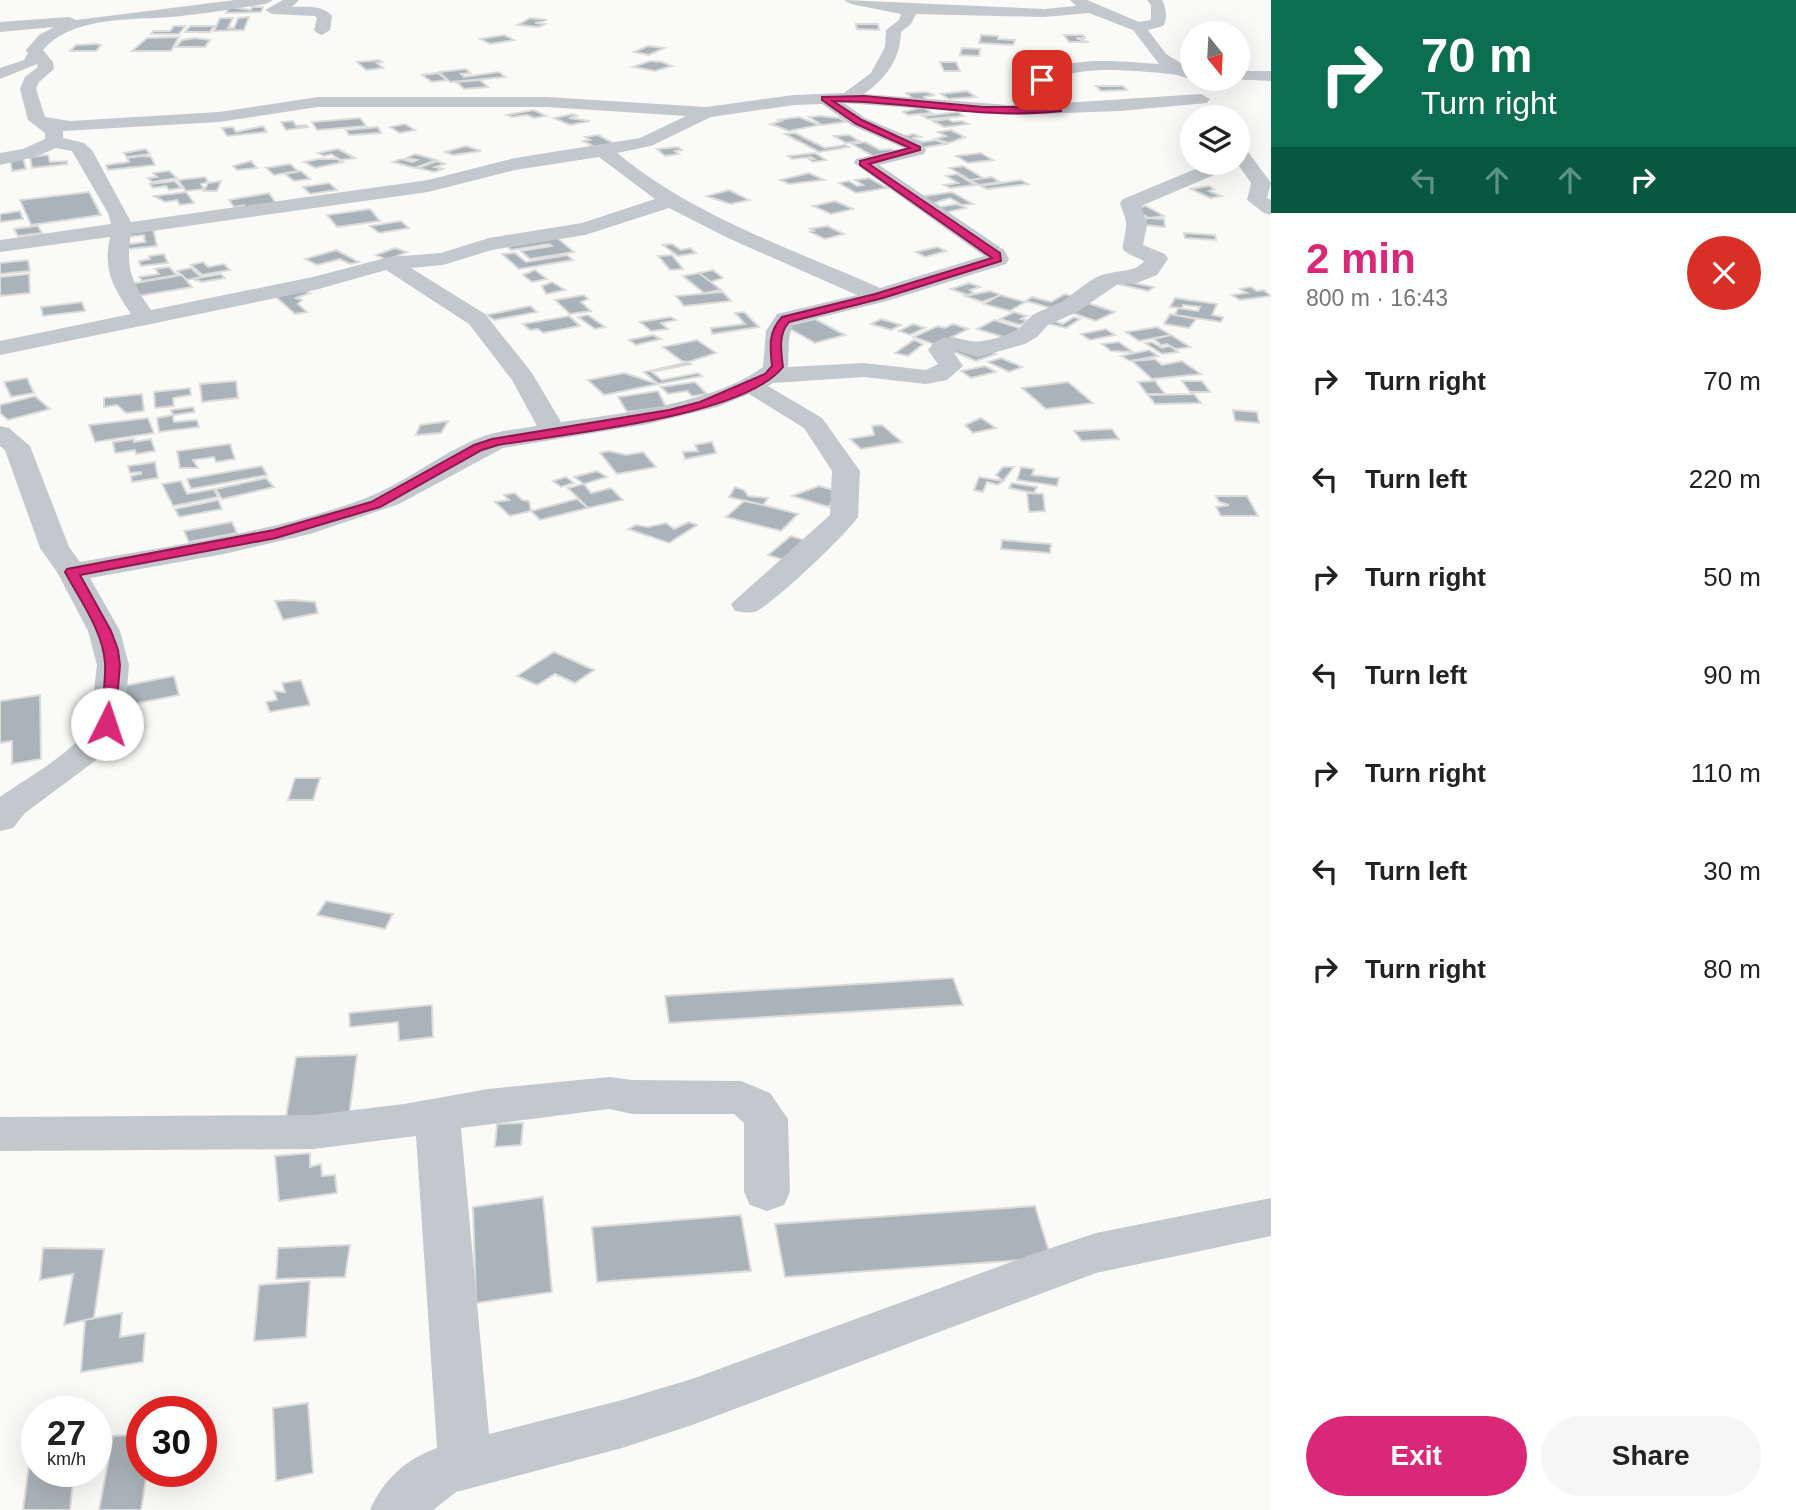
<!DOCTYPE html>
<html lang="en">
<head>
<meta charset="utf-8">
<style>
  :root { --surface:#fff; --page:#f6f6f6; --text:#222; --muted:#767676; --accent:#db2777 }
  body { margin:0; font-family:Arial,sans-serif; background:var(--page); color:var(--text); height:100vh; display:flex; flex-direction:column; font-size:26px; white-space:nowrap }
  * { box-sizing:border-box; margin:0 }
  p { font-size:23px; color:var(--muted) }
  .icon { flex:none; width:38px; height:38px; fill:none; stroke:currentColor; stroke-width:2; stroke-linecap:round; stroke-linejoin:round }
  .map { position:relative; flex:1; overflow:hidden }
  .drawer { display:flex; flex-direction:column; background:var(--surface); width:525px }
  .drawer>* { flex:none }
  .top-card { background:#0b6e4f; color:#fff; overflow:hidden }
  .needle { width:46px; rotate:162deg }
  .controls { position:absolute; left:1180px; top:21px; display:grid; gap:14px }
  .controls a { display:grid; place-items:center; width:70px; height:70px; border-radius:50%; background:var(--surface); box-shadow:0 7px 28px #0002; font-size:35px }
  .speed { position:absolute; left:21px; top:1396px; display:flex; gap:14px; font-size:35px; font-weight:700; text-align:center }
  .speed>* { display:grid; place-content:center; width:91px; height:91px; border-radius:50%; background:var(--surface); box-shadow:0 7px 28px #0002; line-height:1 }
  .speed small { font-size:18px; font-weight:400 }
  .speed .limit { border:10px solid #d22; background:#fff; color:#111 }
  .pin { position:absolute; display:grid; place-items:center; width:60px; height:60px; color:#fff; margin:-30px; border-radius:14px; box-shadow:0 4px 10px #0006 }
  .me { position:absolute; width:77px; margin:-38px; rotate:4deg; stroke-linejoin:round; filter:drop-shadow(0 0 5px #0008) }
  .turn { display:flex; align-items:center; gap:24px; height:147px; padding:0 35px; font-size:32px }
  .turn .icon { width:91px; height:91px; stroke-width:2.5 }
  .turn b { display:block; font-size:49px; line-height:60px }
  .lanes { display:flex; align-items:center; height:66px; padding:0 35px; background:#0003; justify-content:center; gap:35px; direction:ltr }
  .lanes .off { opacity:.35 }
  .round { display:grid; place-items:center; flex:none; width:74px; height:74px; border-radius:37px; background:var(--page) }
  .head { display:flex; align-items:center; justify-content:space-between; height:119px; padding:0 35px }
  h1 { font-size:42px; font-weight:600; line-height:52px; color:var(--accent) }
  .button { display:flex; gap:14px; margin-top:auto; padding:14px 35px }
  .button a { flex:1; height:80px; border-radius:42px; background:var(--accent); color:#fff; font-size:28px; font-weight:600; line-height:80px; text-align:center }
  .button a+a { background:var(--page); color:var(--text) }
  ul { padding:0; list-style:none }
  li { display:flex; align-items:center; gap:21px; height:98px; padding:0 35px }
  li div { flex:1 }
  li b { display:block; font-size:26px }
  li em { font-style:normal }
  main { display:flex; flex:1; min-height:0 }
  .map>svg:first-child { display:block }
  .building { fill:#aab3b9; stroke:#dcdcda; stroke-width:2 }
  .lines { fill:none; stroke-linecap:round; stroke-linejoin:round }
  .street { fill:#c3c8cc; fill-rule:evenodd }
  .route { fill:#db2777; stroke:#8e194d; stroke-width:2 }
</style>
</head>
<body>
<main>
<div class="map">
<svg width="1271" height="1510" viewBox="0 0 1271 1510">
  <rect width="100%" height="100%" fill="#fafaf8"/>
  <!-- building -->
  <path class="building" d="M229,7L251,10L252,7H263L261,12L226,13Z
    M249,17L244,30L214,31L220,18H233L228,28H234L238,18Z
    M530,18L547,20L535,23L545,24L539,27L518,25Z
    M856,24H878L879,30L857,29Z
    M174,26H185L179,34H151L153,31H170Z
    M190,26H214L210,32H185Z
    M504,35L514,40L490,44L480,39Z
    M981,35L998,36V39L1015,40L1013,45L979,43Z
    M1064,35H1083L1085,38H1076L1089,42H1069Z
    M179,37L171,51H132L147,38Z
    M195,38L210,40L205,47H176L182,40Z
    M97,44L101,45L96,51H70L76,45Z
    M648,46L664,48L649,55L634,52Z
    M962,48L980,49L979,56L960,55Z
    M379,60L382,62L377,63L383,68L366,70L357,62Z
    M650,61L662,62L672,66L655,71L633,67Z
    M940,62H956L960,71H944Z
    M466,69L470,73L461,74L464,77L499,72L505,77L450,82L439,72Z
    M438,73L447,80L432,82L422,75Z
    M480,80L488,87L464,89L457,82Z
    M1096,86H1123L1127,90L1101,91Z
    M967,91L976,97L949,99L941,94Z
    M926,92L935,95L924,97L927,101H916L906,93Z
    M923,107L932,113L908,115L903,112Z
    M534,110L546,116L534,118L527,115L512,117L507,115Z
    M958,112L963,116L928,119L923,116Z
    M573,114L577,116L569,118L590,121L570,125L554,118Z
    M820,116L839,118L846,122L822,125L809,117Z
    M799,117L819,125L789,131L771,124L781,121L777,120Z
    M360,118L366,126L317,130L312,122Z
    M948,119L953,122L962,121L968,124L944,127L933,121Z
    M293,121L296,126L306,125L308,127L286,130L281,122Z
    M405,124L415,130L400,133L390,127Z
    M263,126L267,132L227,136L222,128L233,127L236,132Z
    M378,127L381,133L349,135L346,130Z
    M951,130L965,137L949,143L935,139L946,136L938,132Z
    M795,133L825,148L845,145L849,147L819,152L785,134Z
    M914,134L921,137L912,138L922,142L936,140L946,144L921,148L895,138Z
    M598,135L615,144L595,147L583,141L590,140L585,137Z
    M849,135L859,141L846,143L834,136Z
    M865,142L880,150L891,149L897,152L873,156L852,144Z
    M466,146L481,151L453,155L445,152Z
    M678,147L682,150L675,151L679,154L665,156L657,149Z
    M146,149L150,154L127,157L124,153Z
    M338,149L355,158L341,160L331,154L324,156L318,153Z
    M815,153L826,160L813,162L809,159H814L811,157L792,159L788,156Z
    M981,153L993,160L968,163L956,156Z
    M415,154L436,160L415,168L393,162L401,159L413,162L417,160L406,158Z
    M48,155L50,162L67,161V164L32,168L30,157Z
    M142,156L151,157L155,165L108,170L106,165L129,162L127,158Z
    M23,158L26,169L12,171L10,159Z
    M318,159H337L343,162L315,168L304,162Z
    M251,161L257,168L237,170L233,166Z
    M437,161L445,164L435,167L443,169L434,172L418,168Z
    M290,164L298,171L274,175L266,168Z
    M963,166L983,178L970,180L950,168Z
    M169,171L177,178L152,182L148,178L157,177L153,173Z
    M301,171L310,179L294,181L285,174Z
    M809,173L824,180L789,184L780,180Z
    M957,174L975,185L950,188L944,185L958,183L946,176Z
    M205,177L208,182L201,184L204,189L186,191L178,180Z
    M992,177L1000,182L979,185L970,180Z
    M869,178L887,188L856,193L839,183L849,181L857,186L863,185L855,180Z
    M1021,180L1028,184L987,189L981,186Z
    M175,181L181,188L169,190L166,186L153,188L150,184Z
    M221,181L217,191H204L208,183Z
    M329,183L337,190L310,194L303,187Z
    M1209,186L1214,189L1209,191L1221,196L1210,198L1191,189Z
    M729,190L749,200L730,204L707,196Z
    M89,192L101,215L31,225L20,200Z
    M186,192L194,203L180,205L177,200L165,202L154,196Z
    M952,192L973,204L962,205L950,198L930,204L918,197Z
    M269,193L279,208L248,212L244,205L234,207L229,200Z
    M835,201L853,209L831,214L813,206Z
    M936,204L940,207L957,204L966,208L942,213Z
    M1146,206L1164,216L1149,218L1132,208Z
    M370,209L380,221L337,227L327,215Z
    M20,211L23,219L0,222V214Z
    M1145,218L1164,219L1165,227L1146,225Z
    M401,221L409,228L379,233L370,226Z
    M38,226L42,233L18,236L14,229Z
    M827,226L844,234L825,239L810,232L814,231L810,229Z
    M153,229L157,246L117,250L129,244L145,242L144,235L116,238L115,233Z
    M1184,233L1215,235L1216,240L1185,238Z
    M556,237L574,252L530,259L521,251L552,246L549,244L511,250L506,245Z
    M672,244L681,250L690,248L696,253L678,256L663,245Z
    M937,247L946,251L925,257L916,252Z
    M395,248L407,252L387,260L376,255Z
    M336,250L359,262L350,264L340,259L317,265L305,259Z
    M515,253L526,262L567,255L573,260L519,269L502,254Z
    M164,254L168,263L141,266L139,261L150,259L149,256Z
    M672,255L683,269L670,270L658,256Z
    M28,260L30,271L0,274V263Z
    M203,262L208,267L224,264L230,270L202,275L191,265Z
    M169,267L177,275L142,281L139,277L159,274L155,269Z
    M191,268L201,277L187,280L177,271Z
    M535,270L547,279L532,282L523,275Z
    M713,270L723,278L711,282L699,273Z
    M699,273L711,282L721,290L704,293L683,276Z
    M29,274L30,293L0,296V277Z
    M221,274L225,278L202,282L193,279Z
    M182,275L192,287L138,296L129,284Z
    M1119,280L1154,287L1148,291L1114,283Z
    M552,282L565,290L546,294L542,286Z
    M969,283L980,287L970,290L973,293L967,295L951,289Z
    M1251,287L1257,291L1264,290L1271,296L1240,300L1232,295L1247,293L1240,289Z
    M304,290L310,293L296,298L302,300L298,304L307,312L295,314L276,297Z
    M990,291L1001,295L982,302L965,296Z
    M723,292L731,301L684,306L676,296Z
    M1065,294L1080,298L1058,310L1026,301L1032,297L1051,302Z
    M584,295L588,299L581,302L591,311L570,314L555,300Z
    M1000,295L1025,302L1010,311L984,304Z
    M1175,298L1217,304L1212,315L1223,317L1221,322L1175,315L1178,308L1198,311L1200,307L1183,305L1182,308L1170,307Z
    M82,302L85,311L43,316L41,307Z
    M1088,303L1115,312L1096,321L1069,312Z
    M530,306L537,312L494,320L487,315Z
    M744,312L759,327L712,334L711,328L745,324L735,313Z
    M1014,312L1027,316L1021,319L1028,321L1020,325L1000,319Z
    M1170,314L1196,319L1189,328L1164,324Z
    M588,315L605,327L595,329L578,317Z
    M569,316L580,326L543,333L538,329L530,330L523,324Z
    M671,317L676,320L661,323L668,329L651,331L640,322Z
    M1074,317L1080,319L1066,328L1050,324L1054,321L1063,324Z
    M815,319L845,335L815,343L785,326Z
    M881,319L901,325L891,330L871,324Z
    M994,320L1025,330L1010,339L977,329Z
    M913,324L925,328L910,335L899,331Z
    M953,324L968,329L936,345L913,337L938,326L945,328Z
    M1157,327L1171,335L1139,341L1126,332Z
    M1106,329L1115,335L1090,340L1081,334Z
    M653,335L661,339L636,345L629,340Z
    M1171,335L1190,347L1176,349L1167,344L1161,345L1154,339Z
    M697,340L716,353L688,362L682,361L663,347Z
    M914,340L923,344L908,356L895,353Z
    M1119,342L1133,352L1111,351L1102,344Z
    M1152,342L1162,348L1170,346L1178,352L1162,354L1145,343Z
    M985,349L996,354L976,361L950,350Z
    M1149,350L1158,356L1130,361L1121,356Z
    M1001,358L1022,367L1009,372L988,362Z
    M1155,359L1162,365L1182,361L1201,374L1152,379L1132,361Z
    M688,362L691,364L652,372L662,380L698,373L702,376L658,384L644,372Z
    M985,366L996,372L971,378L961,371Z
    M624,373L658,384L604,395L588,380Z
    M27,378L34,393L11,397L4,382Z
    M236,381L238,398L202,402L200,384Z
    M1155,381L1165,394H1147L1138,382Z
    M1182,381H1202L1210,392H1190Z
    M695,382L707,394L692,396L687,391L668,394L661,387Z
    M1068,382L1093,403L1046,409L1022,388Z
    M190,388L191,395L173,398L174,406L155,408L154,392Z
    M658,391L666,407L627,412L618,397Z
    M142,394L144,411L126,413L117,405L104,407V398Z
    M1194,394L1201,403L1155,404L1148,395Z
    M35,396L50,409L8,420L0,413V405Z
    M193,407L195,412L173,415L171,410Z
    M1233,410L1257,412L1259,423L1235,421Z
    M173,415L174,422L197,420L199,427L159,432L157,418Z
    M148,418L154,433L95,442L89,425Z
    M981,418L996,428L973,433L965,425Z
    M448,421L441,433L416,435L420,425Z
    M882,425L902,442L861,449L850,439L874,435L872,426Z
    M1112,429L1119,439L1082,441L1074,431Z
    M134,439V442L151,439L155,451L136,454L135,450L115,453L113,442Z
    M712,442L716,453L685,459L683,452L698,451L695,445Z
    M230,444L235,459L216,462L214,457L193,460L198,468H180L177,451Z
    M609,451L626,455L643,452L656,467L617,474L600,453Z
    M155,462L158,478L132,482L131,476L141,474V472L130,473L128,466Z
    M262,466L267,475L191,489L187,479Z
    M1003,467H1014L1003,481L996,475Z
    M1021,467L1034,469L1032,475L1059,478L1057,486L1017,480Z
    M597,471L607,477L584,484L574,477Z
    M566,477L574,483L561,487L553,481Z
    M979,477L1003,481L998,485L987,482L983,492L974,490Z
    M266,478L274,487L222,499L216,489Z
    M181,481L187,494L214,489L218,497L173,506L162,484Z
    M1012,483L1037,487L1034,493L1009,488Z
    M584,484L591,493L611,488L623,500L588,508L568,488Z
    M819,486L837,491L829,507L792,496Z
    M735,487L744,490L748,496L768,498L763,505L729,497Z
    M515,493L522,500L529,501L531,511L510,516L495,502L509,500L504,495Z
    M1027,493L1043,494L1045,511L1029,512Z
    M1216,496H1247L1258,516H1221L1216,507L1229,505L1219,502Z
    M577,499L588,508L540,520L531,511Z
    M218,500L222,509L179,517L175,509Z
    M744,501L763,505L798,514L781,531L726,517Z
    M232,522L237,533L189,542L184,531Z
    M689,522L697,525L669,543L628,529L636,525L648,527L666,523L674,529Z
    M791,536L813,543L791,562L768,555Z
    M1002,540L1051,544L1050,553L1001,549Z
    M291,600L315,602L318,613L283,620L275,601Z
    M554,652L594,670L575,683L555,674L537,685L517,676Z
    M174,676L179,695L123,706L118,687Z
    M301,680L310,705L270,712L266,702L277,700L274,691L285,692L282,683Z
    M40,695L41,759L12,764V741L0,743V701Z
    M295,778H320L313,800H288Z
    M326,901L393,914L385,929L317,915Z
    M953,978L963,1005L669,1023L665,996Z
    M432,1005L433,1037L399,1041L398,1022L350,1027L349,1013Z
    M357,1055L349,1116L286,1117L296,1057Z
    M523,1123L521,1145L495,1147L497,1124Z
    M310,1153V1167L321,1164L322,1176L335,1175L337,1193L279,1201L275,1156Z
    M543,1197L552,1292L476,1303L473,1207Z
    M1035,1206L1051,1258L785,1277L775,1224Z
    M741,1215L751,1271L597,1282L592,1227Z
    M350,1245L345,1277L276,1279L278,1248Z
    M43,1248L104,1249L94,1318L64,1325L73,1274L40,1280Z
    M310,1281L306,1337L254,1341L259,1285Z
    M122,1313L120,1337L145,1333L143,1362L81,1372L85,1320Z
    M308,1403L313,1473L276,1481L273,1408Z
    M142,1434V1472H147L141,1510H99L113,1436Z
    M37,1447V1472H74L70,1510H23L31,1448Z"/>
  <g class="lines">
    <!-- street -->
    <path class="street" d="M235,0H273L266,4C238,8 209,13 181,16C137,21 74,14 43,50L53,62L54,69L39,82L36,89L45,117L70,121L219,112L318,97H547L706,107L794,95L844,93L871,73L885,47L886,30L899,20L901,14L851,4L844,0L1044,9L1076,6L1070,0H1087L1139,22L1151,20V5L1147,0H1162C1166,6 1168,19 1163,26L1148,30L1166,54L1192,70V78C1183,79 1179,74 1170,74C1133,71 1088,65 1053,79L1046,92L1061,98L1064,103L1201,94L1210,99L1207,103L1120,111L1009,115L844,103L865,118L921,142L926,150L924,154L879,165L1004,250L1009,259L1006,264L887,301L793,324L789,338L788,367L864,363L926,370L938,364L928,350C945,325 965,345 982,341C995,339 1008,335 1018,329C1024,325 1028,318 1034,314C1042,310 1051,307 1059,303C1072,296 1082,285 1095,278C1111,269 1135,274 1144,261C1114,247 1124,253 1126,226C1127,219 1122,210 1120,203L1123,199L1210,163H1235L1233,167L1141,206L1147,225L1143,245L1165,254L1168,259L1157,275L1134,284H1118L1077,312L1048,325L1037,337L1025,344L978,357L957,351L954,353L963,366L947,380L926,384L864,377L773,383L768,386L822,418L860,471L858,517C845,536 776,601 757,611C749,614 743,612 735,611L731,604L830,515L832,471L804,428L749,394L717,407L648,424L503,448L399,504L310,534L224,554L90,578L120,631L129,665L124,724L113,744L99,758L25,813L13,828L0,831V797C25,779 77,751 90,724L97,665L88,631L57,572L40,548L5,450L0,446V426L9,428L30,446L69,547L80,562C174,545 270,533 361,500C405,484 441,452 484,436C501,430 519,429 537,426L512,380L469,324L386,270L315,290L0,355V341L131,314C113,286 103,271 110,237L0,252V240L111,224L108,213L72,151L56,148L35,157L0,165V153L23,149L45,139V133L28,120L20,89L25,77L38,67L37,64L0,79V68L24,60L28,53L26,50L39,35L54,27L0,32V22L69,17L76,20ZM1089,13L1133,30L1159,64C1125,62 1042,50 1029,92L1031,98L1044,104L1009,105L864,94C886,78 900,60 901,32L911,24L916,14L1044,17ZM822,104L853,126L904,148L856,159L854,163L984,256L880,288C790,248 695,217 617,153L651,146L711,117L794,105ZM318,107H547L686,116L640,138L515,158L428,180L131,222L92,150L84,143L63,138V131L219,122ZM599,157L655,199L582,223L489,238L441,253L389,257L313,277L151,310C132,283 125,268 131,234L428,192L515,170ZM669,208L728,238L857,295L777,314L766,331L763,367C715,403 620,414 561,422L532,373L485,314L411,268L443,265L492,250L585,235Z
      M283,0H299L292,7C307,7 322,5 332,16L330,30L322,35L317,33L314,30L317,18L315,16L272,14L265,10Z
      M1237,71H1271V81L1231,79H1237Z
      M1237,144L1243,145L1271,183L1267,198L1271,200V215L1264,213L1247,200L1251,183L1237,163Z
      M609,1077L633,1080L741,1081L770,1093L788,1119L790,1192L784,1205L767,1211L750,1205L744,1192V1123L734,1114H633L609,1109L461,1128L489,1434L622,1400L692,1379L1033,1254L1096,1233L1271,1198V1236L1096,1273L692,1425L622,1448L456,1492L433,1510H370C383,1480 406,1459 437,1448L416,1136L313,1149L0,1151V1117L313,1115L404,1104L488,1089Z"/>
  </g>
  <!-- route -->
  <path class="route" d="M1040,79L1046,80L1041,93L1057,101L1061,111C986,120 908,101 833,101L862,120L920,147V150L869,164L1000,253L1001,261L883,298L789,322C778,334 781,351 783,367C744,417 563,434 498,445L482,450L380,507L276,538L80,575L111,631L118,650L120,665L115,724L107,728L100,724C102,704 106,683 105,663C103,631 80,600 65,572L67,569L274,530L371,502L474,445L492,439L669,410L700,402L765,374L772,366C770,347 768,332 782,317L875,294L992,258L860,165V161L910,148L856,124L822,100V97L864,96L983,107H1053L1033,94Z"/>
</svg>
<div class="controls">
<a><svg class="needle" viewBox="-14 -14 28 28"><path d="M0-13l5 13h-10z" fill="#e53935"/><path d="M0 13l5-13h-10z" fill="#767676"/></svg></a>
<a><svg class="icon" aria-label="layers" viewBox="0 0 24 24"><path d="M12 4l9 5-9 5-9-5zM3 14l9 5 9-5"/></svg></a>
</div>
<div class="speed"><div>27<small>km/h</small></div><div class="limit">30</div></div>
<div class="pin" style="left:1042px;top:80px;background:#d93025"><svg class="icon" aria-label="arrive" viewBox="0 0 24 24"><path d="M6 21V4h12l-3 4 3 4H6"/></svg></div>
<svg class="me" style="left:107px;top:724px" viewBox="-20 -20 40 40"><circle r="19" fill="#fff"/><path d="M0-13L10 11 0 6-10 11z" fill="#db2777"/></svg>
</div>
<section class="drawer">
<div class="top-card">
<div class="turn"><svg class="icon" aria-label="right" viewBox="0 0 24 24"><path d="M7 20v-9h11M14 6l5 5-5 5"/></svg><div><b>70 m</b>Turn right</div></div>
<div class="lanes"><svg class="icon off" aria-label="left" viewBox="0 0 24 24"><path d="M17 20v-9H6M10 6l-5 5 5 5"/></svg><svg class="icon off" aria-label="ahead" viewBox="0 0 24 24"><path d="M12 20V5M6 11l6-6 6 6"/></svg><svg class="icon off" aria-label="ahead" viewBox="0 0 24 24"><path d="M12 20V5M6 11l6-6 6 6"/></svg><svg class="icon" aria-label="right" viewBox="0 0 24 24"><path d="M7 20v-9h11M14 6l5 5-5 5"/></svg></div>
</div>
<div class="head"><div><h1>2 min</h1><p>800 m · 16:43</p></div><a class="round" style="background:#d93025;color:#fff"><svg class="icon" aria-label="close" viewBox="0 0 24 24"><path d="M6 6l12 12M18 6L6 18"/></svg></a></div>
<ul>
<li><svg class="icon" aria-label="right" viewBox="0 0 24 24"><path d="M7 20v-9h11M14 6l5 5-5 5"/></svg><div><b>Turn right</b></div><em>70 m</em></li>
<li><svg class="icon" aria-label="left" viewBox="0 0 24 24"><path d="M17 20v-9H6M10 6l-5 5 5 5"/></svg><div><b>Turn left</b></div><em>220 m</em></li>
<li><svg class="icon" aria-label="right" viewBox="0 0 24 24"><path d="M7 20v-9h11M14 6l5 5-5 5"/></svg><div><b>Turn right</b></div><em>50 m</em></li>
<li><svg class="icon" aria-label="left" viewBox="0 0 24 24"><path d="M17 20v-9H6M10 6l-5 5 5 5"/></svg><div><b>Turn left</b></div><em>90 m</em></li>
<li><svg class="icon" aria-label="right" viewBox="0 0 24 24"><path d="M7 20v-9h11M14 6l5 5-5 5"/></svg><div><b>Turn right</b></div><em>110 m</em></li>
<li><svg class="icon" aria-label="left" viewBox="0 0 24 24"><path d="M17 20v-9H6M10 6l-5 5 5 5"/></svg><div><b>Turn left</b></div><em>30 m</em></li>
<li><svg class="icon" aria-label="right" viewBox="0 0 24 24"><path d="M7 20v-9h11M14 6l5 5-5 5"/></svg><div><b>Turn right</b></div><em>80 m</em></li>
</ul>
<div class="button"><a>Exit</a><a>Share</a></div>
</section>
</main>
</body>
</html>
